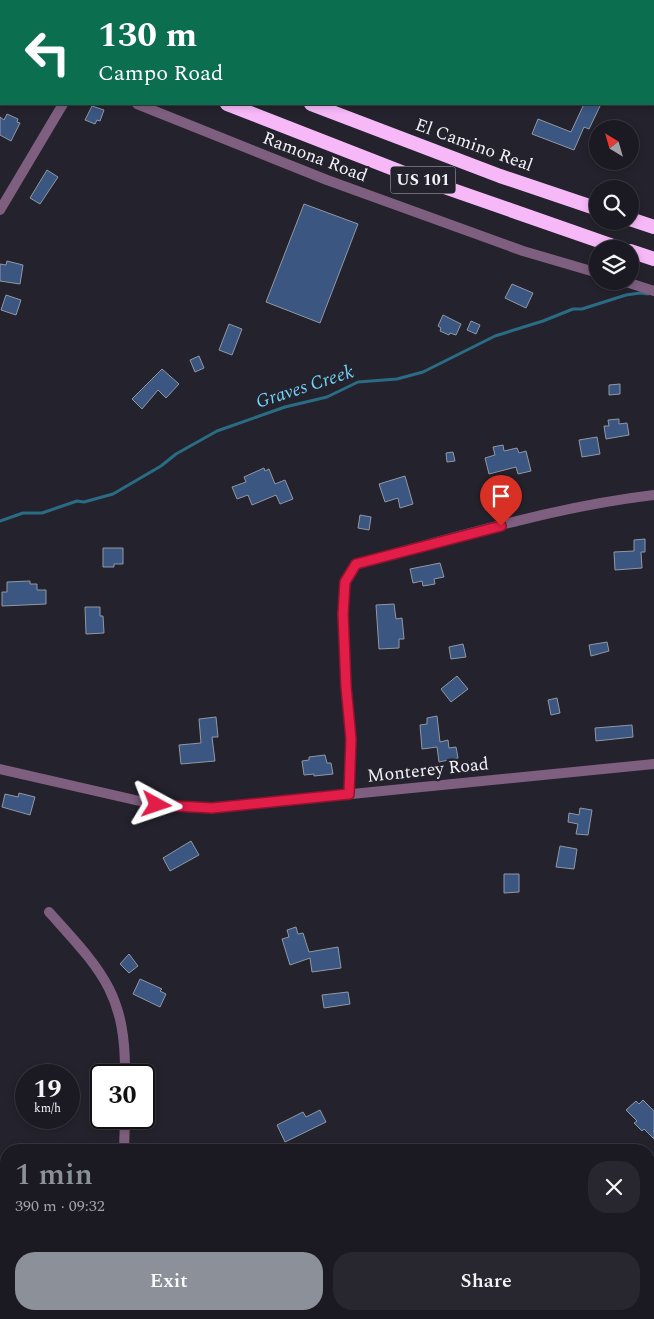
<!DOCTYPE html>
<html lang="en">
<head>
<meta charset="utf-8">
<style>
  :root { --surface:#1b1a22; --page:#28272f; --text:#f1f3f6; --muted:#a0a1a5; --line:#393840; --accent:#8c9099 }
  body { margin:0; font-family:Spectral,serif; background:var(--page); color:var(--text); height:100vh; display:flex; flex-direction:column; font-size:19px; white-space:nowrap }
  * { box-sizing:border-box; margin:0 }
  p { font-size:16px; color:var(--muted) }
  .icon { flex:none; width:28px; height:28px; fill:none; stroke:currentColor; stroke-width:2; stroke-linecap:round; stroke-linejoin:round }
  .map { position:relative; flex:1; overflow:hidden }
  .sheet { position:absolute; left:0px; top:1144px; width:655px; height:176px; display:flex; flex-direction:column; background:var(--surface); border-radius:20px 20px 0 0; box-shadow:0 2px 8px #0003,0 0 0 1px var(--line) }
  .sheet>* { flex:none }
  .guide { position:absolute; left:0px; top:0px; width:655px; height:105px; box-shadow:0 2px 8px #0003,0 0 0 1px var(--line); background:#0b6e4f; color:#fff; overflow:hidden }
  .needle { width:32px; rotate:323deg }
  .buttons { position:absolute; left:589px; top:120px; display:grid; gap:10px }
  .buttons a { display:grid; place-items:center; width:50px; height:50px; border-radius:50%; background:var(--surface); box-shadow:0 2px 8px #0003,0 0 0 1px var(--line); font-size:25px }
  .speed { position:absolute; left:15px; top:1064px; display:flex; gap:10px; font-size:25px; font-weight:700; text-align:center }
  .speed>* { display:grid; place-content:center; width:65px; height:65px; border-radius:50%; background:var(--surface); box-shadow:0 2px 8px #0003,0 0 0 1px var(--line); line-height:1 }
  .speed small { font-size:12px; font-weight:400 }
  .speed .limit { border:2px solid #111; border-radius:8px; background:#fff; color:#111 }
  .pin { position:absolute; display:grid; place-items:center; width:42px; height:42px; color:#fff; margin:-51px -21px; border-radius:50% 50% 50% 0; rotate:-45deg; box-shadow:0 0 5px #0007 }
  .pin .icon { rotate:45deg }
  .me { position:absolute; width:55px; margin:-28px; rotate:95deg; stroke-linejoin:round; filter:drop-shadow(0 0 4px #0008) }
  .turn { display:flex; align-items:center; gap:18px; height:105px; padding:0 15px; font-size:22px }
  .turn .icon { width:65px; height:65px; stroke-width:2.5 }
  .turn b { display:block; font-size:35px; line-height:42px }
  .round { display:grid; place-items:center; flex:none; width:52px; height:52px; border-radius:20px; background:var(--page) }
  .head { display:flex; align-items:center; justify-content:space-between; height:85px; padding:0 15px }
  h1 { font-size:30px; font-weight:600; line-height:38px; color:var(--accent) }
  .button { display:flex; gap:10px; margin-top:auto; padding:10px 15px }
  .button a { flex:1; height:58px; border-radius:20px; background:var(--accent); color:#fff; font-size:20px; font-weight:600; line-height:58px; text-align:center }
  .button a+a { background:var(--page); color:var(--text) }
  .map>svg:first-child { display:block }
  .lines { fill:none; stroke-linecap:round; stroke-linejoin:round }
  .stream { stroke:#296c84; stroke-width:3 }
  .building { fill:#3b5680; stroke:#9198a4 }
  .minor { stroke:#7f5f7f; stroke-width:10 }
  .highway { stroke:#f6b8f7; stroke-width:14 }
  .route-casing { stroke:#92132f; stroke-width:12 }
  .route { stroke:#e11d48; stroke-width:9 }
  .labels { text-anchor:middle; dominant-baseline:central; stroke-width:5; stroke-linejoin:round; paint-order:stroke }
  .shield { fill:#24232d; stroke:#b5b4bc; stroke-width:1 }
  .shield-label { font-size:16px; font-weight:bold; fill:#f3f2f9 }
  .street-label { font-size:18px; fill:#f3f2f9; stroke:#24232d }
  .water-label { font-size:19px; font-style:italic; fill:#71d4f9; stroke:#24232d }
</style>
</head>
<body>
<div class="map">
<svg width="654" height="1319" viewBox="0 0 654 1319">
  <rect width="100%" height="100%" fill="#24232d"/>
  <g class="lines">
    <!-- stream -->
    <path class="stream" d="M0,521L23,513H42L77,501L84,502L113,494L161,466L176,454L217,431L285,407L327,397L358,382L397,379L423,372L495,336L543,321L573,309H582L626,295L640,293L648,294"/>
  </g>
  <!-- building -->
  <path class="building" d="M584,104H601L589,129L584,127L574,150L532,134L538,119L571,132Z
    M92,106L104,110L100,121L97,120L95,124L85,120Z
    M7,114L18,119L17,122L20,123L11,141L0,135V117L4,120Z
    M47,170L58,177L40,204L30,198Z
    M304,204L358,224L320,323L266,302Z
    M7,261L23,265L20,284L0,281V264L6,265Z
    M512,284L533,293L526,308L505,298Z
    M6,295L21,300L16,315L1,310Z
    M443,315L461,324L456,335L450,333L449,335L440,331L441,328L438,326Z
    M471,321L480,325L476,334L467,330Z
    M229,324L242,329L232,355L219,350Z
    M199,356L204,368L195,372L190,360Z
    M162,369L179,384L166,398L158,390L142,409L132,399Z
    M620,384V394L609,395V385Z
    M619,419V424L627,423L629,435L606,439L604,426H609L608,420Z
    M597,437L600,454L582,457L579,440Z
    M503,445L504,451L517,448L519,453L526,451L531,471L518,474L516,467L489,474L485,458L495,455L493,447Z
    M453,452L455,461L447,462L446,453Z
    M264,468L265,471L269,469L275,484L285,480L293,499L280,504L276,495L252,505L248,495L237,499L232,487L246,482L244,477Z
    M405,476L413,504L400,508L398,498L385,502L379,484Z
    M360,515L371,517L369,530L358,528Z
    M645,539V552H641L642,568L615,570L614,552L634,551V540Z
    M103,548H123V564H114V567H103Z
    M440,563L444,577L434,579L435,584L423,586L422,581L413,583L410,569Z
    M30,581V584H37V590H46V604L2,606V592H7V582Z
    M394,604L396,619L402,618L404,639H399V648L379,649L376,605Z
    M85,607H100V616H103L104,633L86,634Z
    M607,642L609,651L591,656L589,645Z
    M463,644L466,657L451,659L449,647Z
    M457,676L468,689L451,702L441,689Z
    M557,698L560,713L551,715L548,700Z
    M437,716L440,742L448,740L449,748L456,747L458,758L439,762L437,747L422,749L420,725L427,724V718Z
    M216,717L218,737H212L215,761L181,764L179,745L201,743L199,719Z
    M632,725L633,737L596,741L595,728Z
    M325,755L327,763H331L333,774L314,776V774L304,775L302,761L309,760V757Z
    M19,793L35,797L30,815L2,807L5,794L18,797Z
    M580,808L592,810L588,835L576,834L578,824L568,822L569,813L579,815Z
    M191,841L199,855L170,871L163,858Z
    M560,846L577,849L574,869L556,867Z
    M504,874H519V892L504,893Z
    M296,927L298,934L303,933L309,952L338,947L341,968L312,972L310,958L290,965L282,939L289,937L287,930Z
    M129,954L138,966L129,973L120,964Z
    M140,979L162,989L160,991L166,994L160,1007L133,994Z
    M348,992L350,1004L324,1008L322,995Z
    M643,1100L654,1111V1139L644,1129L642,1131L634,1123L637,1121L626,1110L636,1101L639,1104Z
    M320,1110L326,1122L285,1142L277,1125L303,1112L306,1117Z"/>
  <g class="lines">
    <!-- minor -->
    <path class="minor" d="M290,1L293,0
      M335,1V0
      M0,44H1
      M137,104L327,180L523,251L598,273
      M0,210L63,104
      M623,281L654,291
      M0,769L157,805L211,808L654,764
      M349,794L351,739L346,686L343,614L345,582L356,564C454,538 552,507 654,495
      M49,912C101,970 126,993 125,1075
      M124,1150L125,1118
      M124,1314L125,1319"/>
    <!-- highway -->
    <path class="highway" d="M60,0L63,1
      M0,8H1
      M227,104L404,173L622,249
      M311,104L500,176L598,209
      M630,219L654,227
      M630,251L654,259"/>
  </g>
  <g class="lines">
    <defs>
      <path id="route" d="M157,805L212,808L349,794L351,739L346,686L343,614L345,582L356,564L501,526"/>
    </defs>
    <!-- route casing -->
    <use href="#route" class="route-casing"/>
    <!-- route -->
    <use href="#route" class="route"/>
  </g>
  <g class="labels">
    <!-- shield labels -->
    <rect class="shield" x="390.5" y="166.5" width="65" height="27" rx="4"/>
    <g class="shield-label">
      <text x="423" y="180">US 101</text>
    </g>
    <!-- street labels -->
    <g class="street-label">
      <text transform="translate(474 145) rotate(20)">El Camino Real</text>
      <text transform="translate(315 157) rotate(21)">Ramona Road</text>
      <text transform="translate(428 770) rotate(-6)">Monterey Road</text>
    </g>
    <!-- water labels -->
    <g class="water-label">
      <text transform="translate(305 387) rotate(-18)">Graves Creek</text>
    </g>
  </g>
</svg>
<div class="buttons">
<a><svg class="needle" viewBox="-14 -14 28 28"><path d="M0-13l5 13h-10z" fill="#e53935"/><path d="M0 13l5-13h-10z" fill="#a0a1a5"/></svg></a>
<a><svg class="icon" aria-label="search" viewBox="0 0 24 24"><circle cx="10" cy="10" r="6"/><path d="M15 15l6 6"/></svg></a>
<a><svg class="icon" aria-label="layers" viewBox="0 0 24 24"><path d="M12 4l9 5-9 5-9-5zM3 14l9 5 9-5"/></svg></a>
</div>
<div class="speed"><div>19<small>km/h</small></div><div class="limit">30</div></div>
<div class="pin" style="left:501px;top:526px;background:#d93025"><svg class="icon" aria-label="arrive" viewBox="0 0 24 24"><path d="M6 21V4h12l-3 4 3 4H6"/></svg></div>
<svg class="me" style="left:157px;top:805px" viewBox="-20 -20 40 40"><path d="M0-17L14 15 0 8-14 15z" fill="#e11d48" stroke="#fff" stroke-width="4"/></svg>
<div class="guide">
<div class="turn"><svg class="icon" aria-label="left" viewBox="0 0 24 24"><path d="M17 20v-9H6M10 6l-5 5 5 5"/></svg><div><b>130 m</b>Campo Road</div></div>
</div>
<section class="sheet">
<div class="head"><div><h1>1 min</h1><p>390 m · 09:32</p></div><a class="round"><svg class="icon" aria-label="close" viewBox="0 0 24 24"><path d="M6 6l12 12M18 6L6 18"/></svg></a></div>
<div class="button"><a>Exit</a><a>Share</a></div>
</section>
</div>
</body>
</html>
